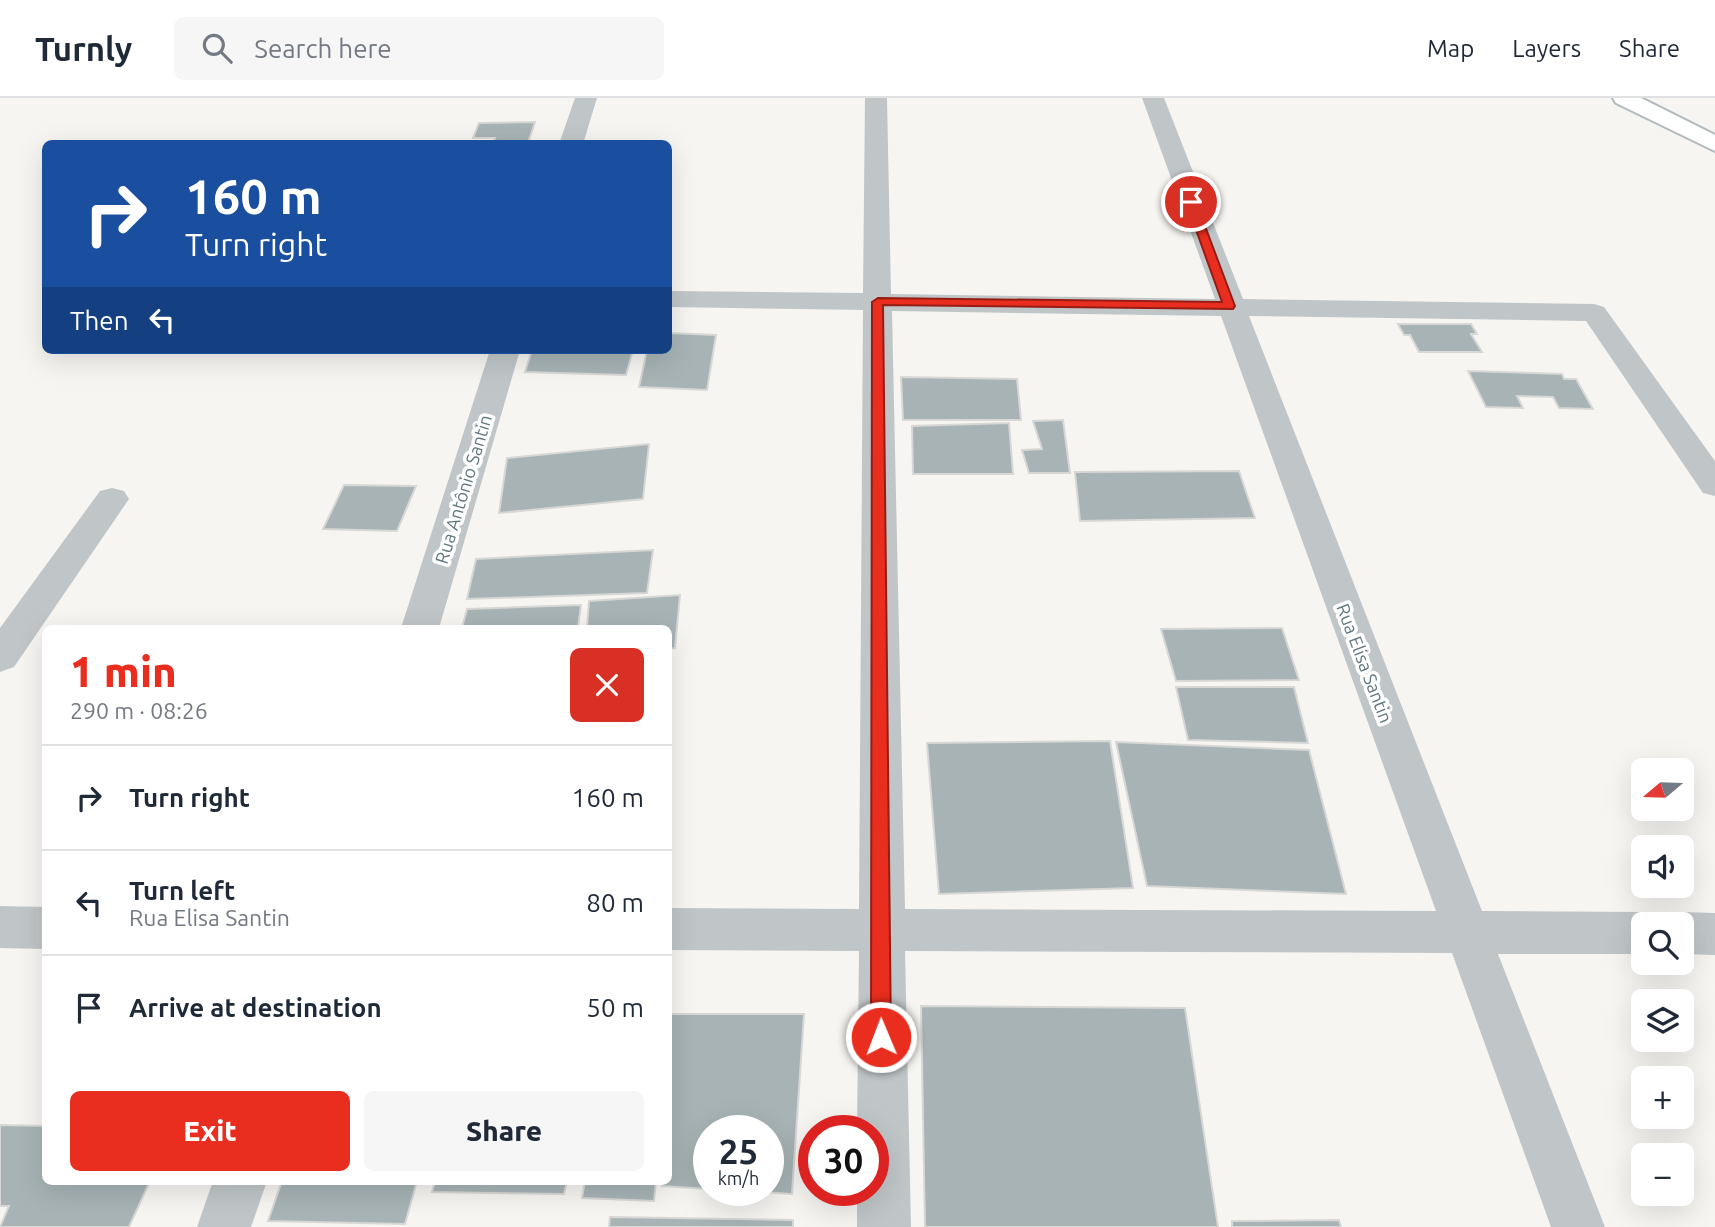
<!DOCTYPE html>
<html lang="en">
<head>
<meta charset="utf-8">
<style>
  :root { --surface:#fff; --page:#f6f6f7; --text:#1f2937; --muted:#747a83; --line:#e0e1e3; --accent:#e92d1e }
  body { margin:0; font-family:Ubuntu,sans-serif; background:var(--page); color:var(--text); height:100vh; display:flex; flex-direction:column; font-size:26px; white-space:nowrap }
  * { box-sizing:border-box; margin:0 }
  p { font-size:23px; color:var(--muted) }
  .icon { flex:none; width:38px; height:38px; fill:none; stroke:currentColor; stroke-width:2; stroke-linecap:round; stroke-linejoin:round }
  .map { position:relative; flex:1; overflow:hidden }
  .drawer { position:absolute; left:42px; top:527px; width:630px; height:560px; display:flex; flex-direction:column; background:var(--surface); border-radius:10px; box-shadow:0 7px 28px #0002 }
  .drawer>* { flex:none }
  .top-card { position:absolute; left:42px; top:42px; width:630px; height:214px; border-radius:10px; box-shadow:0 7px 28px #0002; background:#1a4fa0; color:#fff; overflow:hidden }
  .needle { width:46px; rotate:251deg }
  .controls { position:absolute; left:1631px; top:660px; display:grid; gap:14px }
  .controls a { display:grid; place-items:center; width:63px; height:63px; border-radius:10px; background:var(--surface); box-shadow:0 7px 28px #0002; font-size:35px }
  .speed { position:absolute; left:693px; top:1017px; display:flex; gap:14px; font-size:35px; font-weight:700; text-align:center }
  .speed>* { display:grid; place-content:center; width:91px; height:91px; border-radius:50%; background:var(--surface); box-shadow:0 7px 28px #0002; line-height:1 }
  .speed small { font-size:18px; font-weight:400 }
  .speed .limit { border:10px solid #d22; background:#fff; color:#111 }
  .pin { position:absolute; display:grid; place-items:center; width:60px; height:60px; color:#fff; margin:-30px; border:4px solid #fff; border-radius:50%; box-shadow:0 2px 7px #0007 }
  .me { position:absolute; width:77px; margin:-38px; rotate:359deg; stroke-linejoin:round; filter:drop-shadow(0 0 5px #0008) }
  .turn { display:flex; align-items:center; gap:24px; height:147px; padding:0 28px; font-size:32px }
  .turn .icon { width:91px; height:91px; stroke-width:2.5 }
  .turn b { display:block; font-size:49px; line-height:60px }
  .then { display:flex; align-items:center; height:66px; padding:0 28px; background:#0003; gap:14px; font-size:26px }
  .round { display:grid; place-items:center; flex:none; width:74px; height:74px; border-radius:10px; background:var(--page) }
  .headline { display:flex; align-items:center; justify-content:space-between; height:119px; padding:0 28px }
  h1 { font-size:42px; font-weight:800; line-height:52px; color:var(--accent) }
  .action { display:flex; gap:14px; margin-top:auto; padding:14px 28px }
  .action a { flex:1; height:80px; border-radius:10px; background:var(--accent); color:#fff; font-size:28px; font-weight:800; line-height:80px; text-align:center }
  .action a+a { background:var(--page); color:var(--text) }
  ul { padding:0; list-style:none }
  li { display:flex; align-items:center; gap:21px; height:105px; padding:0 28px; border-top:2px solid var(--line) }
  li div { flex:1 }
  li b { display:block; font-size:26px }
  li em { font-style:normal }
  header { display:flex; align-items:center; gap:42px; box-sizing:border-box; height:98px; padding:0 35px; background:var(--surface); border-bottom:2px solid var(--line) }
  header strong { font-size:33px }
  nav { display:flex; gap:38px; margin-inline-start:auto; font-size:24px }
  .search { width:490px; height:63px; background:var(--page); display:flex; align-items:center; gap:18px; box-sizing:border-box; padding:0 24px; border-radius:10px; color:var(--muted); font-size:26px }
  .map>svg:first-child { display:block }
  .building { fill:#a7b3b5; stroke:#d7d7d5; stroke-width:2 }
  .lines { fill:none; stroke-linecap:round; stroke-linejoin:round }
  .secondary-casing { stroke:#b3babd; stroke-width:4 }
  .street { fill:#c0c6c8; fill-rule:evenodd }
  .secondary { fill:#fff; fill-rule:evenodd }
  .route { fill:#e92d1e; stroke:#971d14; stroke-width:2 }
  .labels { text-anchor:middle; dominant-baseline:central; stroke-width:7; stroke-linejoin:round; paint-order:stroke }
  .street-label { font-size:18px; fill:#5f767e; stroke:#fff }
</style>
</head>
<body>
<header>
<strong>Turnly</strong>
<div class="search"><svg class="icon" aria-label="search" viewBox="0 0 24 24"><circle cx="10" cy="10" r="6"/><path d="M15 15l6 6"/></svg>Search here</div>
<nav><a>Map</a><a>Layers</a><a>Share</a></nav>
</header>
<div class="map">
<svg width="1715" height="1129" viewBox="0 0 1715 1129">
  <rect width="100%" height="100%" fill="#f6f5f2"/>
  <!-- building -->
  <path class="building" d="M535,24L528,45H493L495,40H473L479,25Z
    M1398,226H1471L1477,236H1471L1482,254H1419L1410,237H1404Z
    M668,235L716,237L707,292L639,289L647,252H668Z
    M532,252H633L626,277L525,274Z
    M1468,273L1562,276L1564,281H1576L1593,311L1559,310L1553,299L1517,298L1523,310L1486,309Z
    M901,279L1017,281L1021,322H903Z
    M1063,322L1070,375H1029L1022,352L1042,351L1033,323Z
    M1009,325L1013,376H913L912,328Z
    M649,346L643,401L499,415L507,360Z
    M1239,373L1255,420L1080,423L1075,374Z
    M344,387L416,388L397,433L323,431Z
    M653,452L647,495L467,501L476,461Z
    M680,497L675,550L668,551V530H587L589,503Z
    M581,507L578,530H462L467,511Z
    M1282,530L1299,582L1176,583L1161,531Z
    M1176,589H1294L1308,645L1188,642Z
    M1110,643L1133,790L939,796L927,645Z
    M1116,644L1309,652L1346,796L1147,788Z
    M921,908L1185,910L1218,1129H925Z
    M668,916H804L792,1096L730,1092H768V1032H709V1091L662,1088V1083H668Z
    M0,1027L46,1028V1083H150L129,1129H0L9,1108H0Z
    M282,1083H417L405,1126L268,1123Z
    M435,1083H567L564,1096L432,1094Z
    M585,1083H656L654,1103L582,1100Z
    M610,1119L793,1122V1129H609Z
    M1339,1122L1341,1129H1232V1123Z"/>
  <g class="lines">
    <defs>
      <path id="secondary" d="M1613,0H1641L1715,37V53L1616,5Z"/>
    </defs>
    <!-- secondary casing -->
    <use href="#secondary" class="secondary-casing"/>
    <!-- street -->
    <path class="street" d="M575,0H597L583,46H559Z
      M865,0H887L891,196L1215,201L1142,0H1164L1243,201L1594,206L1604,209L1715,363V398L1703,395L1586,223L1249,218L1482,813L1643,814L1659,820L1662,826H1643V856H1498L1605,1129H1551L1452,855L905,853L911,1129H857V1092H873V1032H857L859,853L668,852V810L859,811L863,212L668,209V193L863,195ZM892,213L1221,218L1436,813L905,811Z
      M490,252H520L439,530H401Z
      M112,390L124,393L129,401L14,569L0,574V530L100,393Z
      M0,808L46,809V851L0,850Z
      M1682,814L1715,815V857L1682,856V826H1663L1666,820Z
      M213,1083H267L251,1129H197Z"/>
    <!-- secondary -->
    <use href="#secondary" class="secondary"/>
  </g>
  <!-- route -->
  <path class="route" d="M1187,102L1196,104L1235,208L1233,211L883,207L891,939L888,946L881,949L874,946L871,939L872,204L878,200L1222,204L1186,104Z"/>
  <g class="labels">
    <!-- street labels -->
    <g class="street-label">
      <text transform="translate(463 391) rotate(-73)">Rua Antônio Santin</text>
      <text transform="translate(1365 565) rotate(69)">Rua Elisa Santin</text>
    </g>
  </g>
</svg>
<div class="controls">
<a><svg class="needle" viewBox="-14 -14 28 28"><path d="M0-13l5 13h-10z" fill="#e53935"/><path d="M0 13l5-13h-10z" fill="#747a83"/></svg></a>
<a><svg class="icon" aria-label="sound" viewBox="0 0 24 24"><path d="M4 9h4l5-4v14l-5-4H4zM17 9q2 3 0 6"/></svg></a>
<a><svg class="icon" aria-label="search" viewBox="0 0 24 24"><circle cx="10" cy="10" r="6"/><path d="M15 15l6 6"/></svg></a>
<a><svg class="icon" aria-label="layers" viewBox="0 0 24 24"><path d="M12 4l9 5-9 5-9-5zM3 14l9 5 9-5"/></svg></a>
<a>+</a>
<a>−</a>
</div>
<div class="speed"><div>25<small>km/h</small></div><div class="limit">30</div></div>
<div class="pin" style="left:1191px;top:104px;background:#d93025"><svg class="icon" aria-label="arrive" viewBox="0 0 24 24"><path d="M6 21V4h12l-3 4 3 4H6"/></svg></div>
<svg class="me" style="left:881px;top:939px" viewBox="-20 -20 40 40"><circle r="17" fill="#e92d1e" stroke="#fff" stroke-width="3"/><path d="M0-11L8 9 0 5-8 9z" fill="#fff"/></svg>
<div class="top-card">
<div class="turn"><svg class="icon" aria-label="right" viewBox="0 0 24 24"><path d="M7 20v-9h11M14 6l5 5-5 5"/></svg><div><b>160 m</b>Turn right</div></div>
<div class="then">Then<svg class="icon" aria-label="left" viewBox="0 0 24 24"><path d="M17 20v-9H6M10 6l-5 5 5 5"/></svg></div>
</div>
<section class="drawer">
<div class="headline"><div><h1>1 min</h1><p>290 m · 08:26</p></div><a class="round" style="background:#d93025;color:#fff"><svg class="icon" aria-label="close" viewBox="0 0 24 24"><path d="M6 6l12 12M18 6L6 18"/></svg></a></div>
<ul>
<li><svg class="icon" aria-label="right" viewBox="0 0 24 24"><path d="M7 20v-9h11M14 6l5 5-5 5"/></svg><div><b>Turn right</b></div><em>160 m</em></li>
<li><svg class="icon" aria-label="left" viewBox="0 0 24 24"><path d="M17 20v-9H6M10 6l-5 5 5 5"/></svg><div><b>Turn left</b><p>Rua Elisa Santin</p></div><em>80 m</em></li>
<li><svg class="icon" aria-label="arrive" viewBox="0 0 24 24"><path d="M6 21V4h12l-3 4 3 4H6"/></svg><div><b>Arrive at destination</b></div><em>50 m</em></li>
</ul>
<div class="action"><a>Exit</a><a>Share</a></div>
</section>
</div>
</body>
</html>
